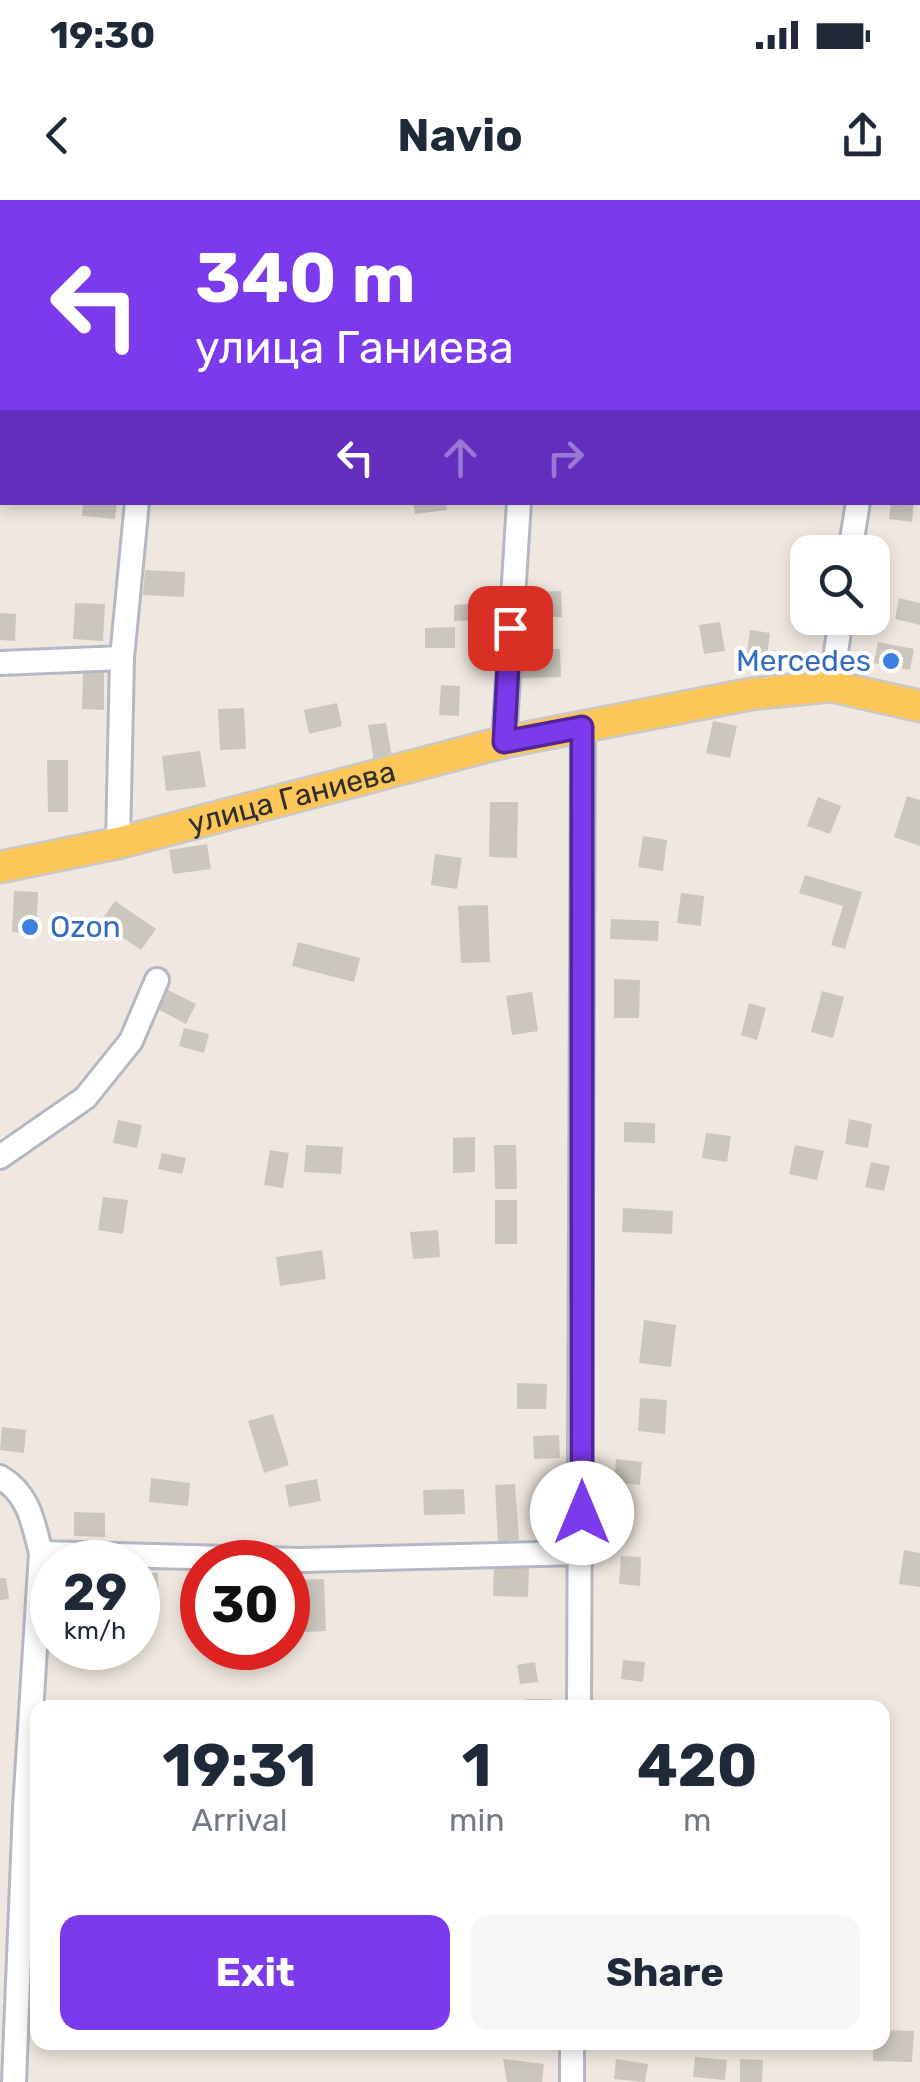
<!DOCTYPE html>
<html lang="en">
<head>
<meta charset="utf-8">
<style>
  :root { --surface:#fff; --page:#f6f6f7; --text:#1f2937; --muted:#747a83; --accent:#7c3aed }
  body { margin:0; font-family:Rubik,sans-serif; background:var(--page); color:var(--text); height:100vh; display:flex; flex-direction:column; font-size:38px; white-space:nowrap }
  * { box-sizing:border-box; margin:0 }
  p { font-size:32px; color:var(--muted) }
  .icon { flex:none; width:55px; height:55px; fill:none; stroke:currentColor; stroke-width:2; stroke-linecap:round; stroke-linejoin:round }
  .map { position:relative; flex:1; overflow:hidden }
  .panel { position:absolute; left:30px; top:1500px; width:860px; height:350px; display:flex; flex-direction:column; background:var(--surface); border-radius:20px; box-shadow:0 5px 15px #0003 }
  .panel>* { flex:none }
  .guide { position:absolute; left:0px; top:0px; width:920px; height:305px; box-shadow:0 5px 15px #0003; background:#7c3aed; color:#fff; overflow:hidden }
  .tools { position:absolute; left:790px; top:335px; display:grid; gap:20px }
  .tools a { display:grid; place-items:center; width:100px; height:100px; border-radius:20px; background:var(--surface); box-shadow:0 5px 15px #0003; font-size:50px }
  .speed { position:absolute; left:30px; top:1340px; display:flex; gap:20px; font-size:50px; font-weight:700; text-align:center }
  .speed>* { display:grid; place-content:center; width:130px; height:130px; border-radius:50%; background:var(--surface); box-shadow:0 5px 15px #0003; line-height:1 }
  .speed small { font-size:25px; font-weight:400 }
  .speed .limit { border:15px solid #d22; background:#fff; color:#111 }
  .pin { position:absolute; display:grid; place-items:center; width:85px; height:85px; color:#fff; margin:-42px; border-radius:20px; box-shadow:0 5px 15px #0006 }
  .me { position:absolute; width:110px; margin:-55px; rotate:0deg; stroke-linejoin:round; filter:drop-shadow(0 0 8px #0008) }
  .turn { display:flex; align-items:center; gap:35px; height:210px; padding:0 30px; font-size:45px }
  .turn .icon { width:130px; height:130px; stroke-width:2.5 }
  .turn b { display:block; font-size:70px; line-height:85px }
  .lanes { display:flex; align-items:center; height:95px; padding:0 30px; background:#0003; justify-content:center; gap:50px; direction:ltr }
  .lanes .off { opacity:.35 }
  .eta { display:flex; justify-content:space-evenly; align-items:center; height:170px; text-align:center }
  .eta b { font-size:60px; font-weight:700; line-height:70px }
  .button { display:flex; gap:20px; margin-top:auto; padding:20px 30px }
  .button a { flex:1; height:115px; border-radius:20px; background:var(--accent); color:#fff; font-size:40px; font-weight:700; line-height:115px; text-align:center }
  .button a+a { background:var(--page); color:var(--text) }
  .status { display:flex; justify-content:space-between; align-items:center; height:70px; padding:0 50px; background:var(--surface); direction:ltr }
  .status svg { height:28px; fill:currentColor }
  header { display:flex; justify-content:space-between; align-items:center; height:130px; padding:0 30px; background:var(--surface); font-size:45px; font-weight:700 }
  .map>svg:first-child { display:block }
  .building { fill:#cbc6be }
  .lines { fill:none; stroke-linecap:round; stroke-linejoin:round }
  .minor-casing { stroke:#b4b8c2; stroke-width:28 }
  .major-casing { stroke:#c9c9c9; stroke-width:35 }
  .minor { stroke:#fff; stroke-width:22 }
  .major { stroke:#fcc659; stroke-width:30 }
  .route-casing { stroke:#51269a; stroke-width:25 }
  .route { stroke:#7c3aed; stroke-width:18 }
  .shop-dot { fill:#3f7fe0; stroke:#fff; stroke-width:4 }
  .labels { text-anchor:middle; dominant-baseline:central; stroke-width:8; stroke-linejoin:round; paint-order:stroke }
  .shop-label { font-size:30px; fill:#366cbe; stroke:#fff; text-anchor:end }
  .street-label { font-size:30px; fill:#2e2e2e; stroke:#fff }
</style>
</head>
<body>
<div class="status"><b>19:30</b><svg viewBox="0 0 49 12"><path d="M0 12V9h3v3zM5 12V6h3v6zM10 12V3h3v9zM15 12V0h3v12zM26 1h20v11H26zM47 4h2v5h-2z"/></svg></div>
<header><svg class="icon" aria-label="back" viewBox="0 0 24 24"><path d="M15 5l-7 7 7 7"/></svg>Navio<svg class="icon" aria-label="share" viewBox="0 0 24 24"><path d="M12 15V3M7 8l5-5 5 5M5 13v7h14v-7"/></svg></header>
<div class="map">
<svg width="920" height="1882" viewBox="0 0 920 1882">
  <rect width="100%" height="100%" fill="#f0e8e0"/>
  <!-- building -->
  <path class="building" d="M83,302H117L115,319L82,316Z
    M413,302H446L447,310L415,314Z
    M891,302H914L912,322L889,319Z
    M145,370L185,372L184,397L143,395Z
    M806,389L808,418H821L820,428L799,424Z
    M561,391L562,417H523L522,392Z
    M899,398L920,403V425L895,419Z
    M75,403L105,404L103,441L73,439Z
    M484,403L485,420L454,421V405Z
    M0,413L16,414L15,441L0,440Z
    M720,422L725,451L704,454L699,425Z
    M455,427V448H425V428Z
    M750,430L770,433L766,463L746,460Z
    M878,442L914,449L910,470L874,463Z
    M560,449L561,477L522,478L521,450Z
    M83,472H104V510L82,509Z
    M441,485L460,486L459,516L439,515Z
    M337,503L342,526L309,534L304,510Z
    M244,508L246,549L220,550L218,509Z
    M713,521L737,526L730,558L706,553Z
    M386,523L392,557L374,561L368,525Z
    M200,551L206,587L166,591L162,556Z
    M47,560H68V612H48Z
    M907,596L920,600V646L894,637Z
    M818,597L841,606L830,634L807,626Z
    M490,602H518L517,658L489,657Z
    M643,636L667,640L663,671L638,667Z
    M207,644L211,669L173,674L169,650Z
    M435,654L462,658L457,689L431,685Z
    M805,675L862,692L845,749L831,745L843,706L799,693Z
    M14,691L38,692L36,734L12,732Z
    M681,693L704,696L701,726L677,723Z
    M115,701L156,729L141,750L100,722Z
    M488,705L490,762L461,763L458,706Z
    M611,719L659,721L658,741L610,739Z
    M298,742L360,758L354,782L292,766Z
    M614,779L640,780L639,818H614Z
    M164,788L196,804L186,824L154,807Z
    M822,791L844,797L833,838L811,832Z
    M532,792L538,831L512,835L506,796Z
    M749,803L766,808L757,840L741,835Z
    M184,828L209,834L204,853L179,846Z
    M849,919L872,924L868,948L845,944Z
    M118,920L142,925L137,948L113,943Z
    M624,922L655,923V943L624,942Z
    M706,933L731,936L727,962L702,958Z
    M475,937V972L453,973V938Z
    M306,945L343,947L341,974L304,972Z
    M494,945H516L517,989H495Z
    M795,945L824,951L817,980L789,974Z
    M270,950L289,953L283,988L264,985Z
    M162,953L186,958L182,974L158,969Z
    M871,962L890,966L884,991L865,987Z
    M103,997L128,1000L123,1034L98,1030Z
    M495,1000H517V1044H495Z
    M623,1008L673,1011L672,1034L622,1032Z
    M438,1030L440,1057L413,1059L410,1032Z
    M322,1050L326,1079L280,1086L276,1057Z
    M644,1120L676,1125L671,1167L639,1163Z
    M517,1183L547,1184L546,1209H517Z
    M640,1198L667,1200L665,1234L638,1231Z
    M273,1214L289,1265L264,1273L248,1221Z
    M2,1227L26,1230L24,1253L0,1250Z
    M559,1235L560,1258L534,1259L533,1236Z
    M616,1259L642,1262L640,1285L614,1282Z
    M151,1278L190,1283L188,1306L149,1302Z
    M317,1279L321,1301L289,1307L285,1285Z
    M515,1284L519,1340L498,1342L495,1285Z
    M464,1289L465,1314L424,1315L423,1290Z
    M74,1312L105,1313V1337L74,1336Z
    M904,1350L920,1353V1387L899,1384Z
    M621,1356L641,1357L640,1386L619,1384Z
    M494,1365L529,1366L528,1397L493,1396Z
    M138,1373H158V1408L138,1409Z
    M0,1378H6L9,1399L0,1400Z
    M324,1379L326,1431L305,1432L302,1380Z
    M623,1460L645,1462L643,1482L621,1479Z
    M535,1462L538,1482L520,1484L517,1465Z
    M525,1499H550V1508H525Z
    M38,1766V1787L30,1788L28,1767Z
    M32,1800H38V1823H32Z
    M882,1830L914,1831L912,1862L873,1861V1842H882Z
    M695,1857L727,1860L725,1880L693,1877Z
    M503,1859L544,1864L542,1882H507Z
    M616,1859L648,1864L645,1882L614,1879Z
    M740,1859L763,1860L762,1882H740Z"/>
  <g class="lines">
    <defs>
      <path id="minor" d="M136,0L144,2
        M547,0L548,2
        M861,0V2
        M290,2L291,0
        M0,42H2
        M0,248H2
        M850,352L858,302
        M0,463L122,458
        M831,486L841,418
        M504,542L519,302
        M118,643L122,458L137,302
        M0,957L85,898L131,841L157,780
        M0,1277C29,1294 33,1322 41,1353L25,1608L14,1882
        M41,1353L300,1360L582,1353
        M579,1508L583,527
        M572,1882V1842"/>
      <g id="major">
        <path id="s1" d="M0,667L118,643L504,542L751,494L831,486L920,506"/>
      </g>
    </defs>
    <!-- minor casing -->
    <use href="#minor" class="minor-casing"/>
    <!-- major casing -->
    <use href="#major" class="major-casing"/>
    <!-- minor -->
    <use href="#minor" class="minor"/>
    <!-- major -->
    <use href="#major" class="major"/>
  </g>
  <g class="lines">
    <defs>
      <path id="route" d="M510,428L504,542L582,527V1313"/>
    </defs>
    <!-- route casing -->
    <use href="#route" class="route-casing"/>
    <!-- route -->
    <use href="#route" class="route"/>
  </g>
  <!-- markers -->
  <g class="shop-dot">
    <circle cx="891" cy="461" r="10"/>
    <circle cx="30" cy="727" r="10"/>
  </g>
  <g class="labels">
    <!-- shop labels -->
    <g class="shop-label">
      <text x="871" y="461">Mercedes</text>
      <text x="50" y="727" text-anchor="start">Ozon</text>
    </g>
    <!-- street labels -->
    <g class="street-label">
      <text stroke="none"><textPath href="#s1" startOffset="300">улица Ганиева</textPath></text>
    </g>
  </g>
</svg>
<div class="tools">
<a><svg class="icon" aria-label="search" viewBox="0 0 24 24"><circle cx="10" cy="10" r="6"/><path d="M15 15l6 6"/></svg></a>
</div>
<div class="speed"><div>29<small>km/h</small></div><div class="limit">30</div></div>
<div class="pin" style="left:510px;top:428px;background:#d93025"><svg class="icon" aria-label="arrive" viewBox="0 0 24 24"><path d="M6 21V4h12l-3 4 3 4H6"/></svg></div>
<svg class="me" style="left:582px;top:1313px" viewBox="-20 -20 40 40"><circle r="19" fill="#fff"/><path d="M0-13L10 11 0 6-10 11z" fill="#7c3aed"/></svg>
<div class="guide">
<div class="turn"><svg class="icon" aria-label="left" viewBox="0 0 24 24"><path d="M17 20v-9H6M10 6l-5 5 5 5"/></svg><div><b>340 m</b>улица Ганиева</div></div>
<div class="lanes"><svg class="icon" aria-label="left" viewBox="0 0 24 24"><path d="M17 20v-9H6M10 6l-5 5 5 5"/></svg><svg class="icon off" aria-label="ahead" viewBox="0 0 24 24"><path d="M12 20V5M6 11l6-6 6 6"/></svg><svg class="icon off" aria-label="right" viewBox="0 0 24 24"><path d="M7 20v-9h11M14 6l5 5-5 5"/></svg></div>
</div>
<section class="panel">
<div class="eta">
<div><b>19:31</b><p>Arrival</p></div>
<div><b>1</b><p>min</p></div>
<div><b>420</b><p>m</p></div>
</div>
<div class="button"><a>Exit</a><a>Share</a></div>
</section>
</div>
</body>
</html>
